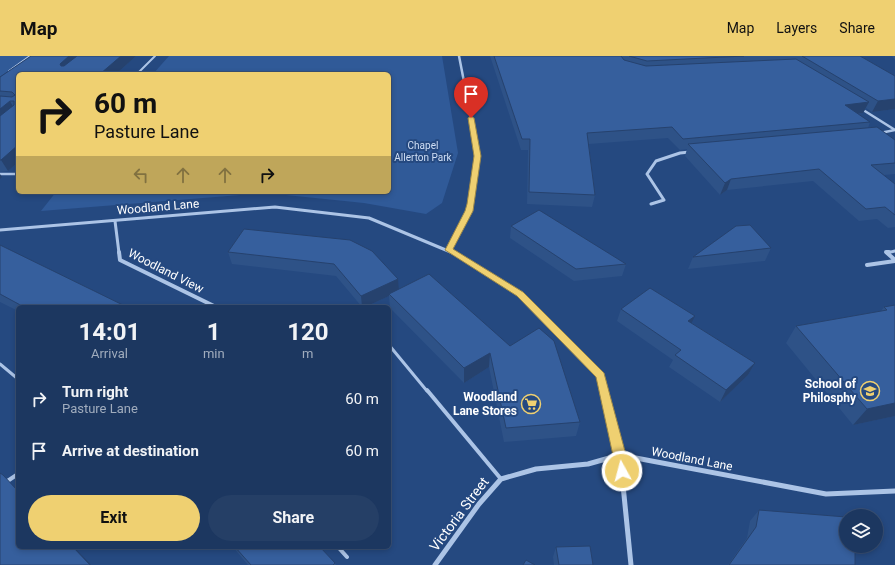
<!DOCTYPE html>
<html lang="en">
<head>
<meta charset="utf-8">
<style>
  :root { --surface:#1c3760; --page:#253f66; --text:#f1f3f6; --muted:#a0acbd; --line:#3a5175; --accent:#efd071 }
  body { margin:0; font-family:Roboto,sans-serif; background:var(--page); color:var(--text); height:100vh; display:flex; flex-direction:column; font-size:15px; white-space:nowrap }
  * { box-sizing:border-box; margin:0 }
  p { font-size:13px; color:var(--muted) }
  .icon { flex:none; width:22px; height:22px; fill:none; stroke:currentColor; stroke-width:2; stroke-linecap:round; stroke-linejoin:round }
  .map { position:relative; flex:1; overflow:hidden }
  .details { position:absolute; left:16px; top:249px; width:375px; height:244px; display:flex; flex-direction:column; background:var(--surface); border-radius:6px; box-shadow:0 2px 6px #0003,0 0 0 1px var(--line) }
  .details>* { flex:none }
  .hud { position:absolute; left:16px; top:16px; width:375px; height:122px; border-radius:6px; box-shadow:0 2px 6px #0003,0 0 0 1px var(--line); background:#efd071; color:#111; overflow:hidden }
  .buttons { position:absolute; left:839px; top:453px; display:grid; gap:8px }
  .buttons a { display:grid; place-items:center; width:44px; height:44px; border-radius:50%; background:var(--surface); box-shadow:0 2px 6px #0003,0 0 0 1px var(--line); font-size:20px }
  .pin { position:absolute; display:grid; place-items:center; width:34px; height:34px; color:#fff; margin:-41px -17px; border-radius:50% 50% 50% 0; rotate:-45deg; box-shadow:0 0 4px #0007 }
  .pin .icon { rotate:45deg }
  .me { position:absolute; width:44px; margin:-22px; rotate:353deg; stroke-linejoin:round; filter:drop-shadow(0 0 3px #0008) }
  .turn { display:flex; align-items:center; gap:14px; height:84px; padding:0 12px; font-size:18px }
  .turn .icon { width:52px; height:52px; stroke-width:2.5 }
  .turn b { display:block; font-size:28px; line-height:34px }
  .lanes { display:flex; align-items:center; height:38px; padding:0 12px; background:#0003; justify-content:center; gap:20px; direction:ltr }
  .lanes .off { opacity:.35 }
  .eta { display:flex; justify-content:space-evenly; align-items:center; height:68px; text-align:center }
  .eta b { font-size:24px; font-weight:700; line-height:28px }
  .button { display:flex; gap:8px; margin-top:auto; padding:8px 12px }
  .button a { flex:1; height:46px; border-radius:24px; background:var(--accent); color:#111; font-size:16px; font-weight:700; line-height:46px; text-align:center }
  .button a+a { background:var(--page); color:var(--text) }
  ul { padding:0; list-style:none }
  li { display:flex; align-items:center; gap:12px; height:52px; padding:0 12px }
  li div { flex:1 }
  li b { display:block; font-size:15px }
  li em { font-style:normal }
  header { display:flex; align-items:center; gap:24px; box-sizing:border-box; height:56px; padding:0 20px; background:var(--accent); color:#111 }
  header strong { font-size:19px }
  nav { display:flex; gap:22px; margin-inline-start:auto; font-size:14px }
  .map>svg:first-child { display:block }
  .green { fill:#305a98 }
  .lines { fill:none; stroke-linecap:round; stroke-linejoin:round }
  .service-far3 { stroke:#acc4e6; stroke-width:2 }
  .service-far2 { stroke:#acc4e6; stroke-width:2.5 }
  .service-far1 { stroke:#acc4e6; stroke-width:3 }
  .service { stroke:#acc4e6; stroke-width:4 }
  .minor-far3 { stroke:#acc4e6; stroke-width:2.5 }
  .minor-far2 { stroke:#acc4e6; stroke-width:3 }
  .minor-far1 { stroke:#acc4e6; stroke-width:4 }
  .minor { stroke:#acc4e6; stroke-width:5 }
  .wall { fill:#2e5287 }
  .shaded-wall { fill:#26426e }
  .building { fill:#365f9d; stroke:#26426e }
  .route { fill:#efd071; stroke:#9b8749 }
  .labels { text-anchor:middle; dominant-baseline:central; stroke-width:4; stroke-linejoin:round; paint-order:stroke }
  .far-park-label { font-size:10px; fill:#d0dff5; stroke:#254980 }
  .street-label { font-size:12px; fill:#fff; stroke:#254980 }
  .poi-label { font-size:12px; font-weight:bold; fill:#fff; stroke:#254980; text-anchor:end }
  .near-street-label { font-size:14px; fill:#fff; stroke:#254980 }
</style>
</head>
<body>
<header>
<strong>Map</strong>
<nav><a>Map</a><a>Layers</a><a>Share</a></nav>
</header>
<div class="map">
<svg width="895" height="509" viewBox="0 0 895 509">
  <rect width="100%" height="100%" fill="#254980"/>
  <!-- green -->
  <path class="green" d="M0,0H30L0,21Z
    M169,0H442L458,97L442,147L426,158L364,147L266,137L41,155L56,136H389V18H153Z"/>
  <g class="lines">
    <!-- service-far3 -->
    <path class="service-far3" d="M9,15L30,0
      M137,18L155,0"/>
    <!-- service-far2 -->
    <path class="service-far2" d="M0,118H18"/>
    <!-- service-far1 -->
    <path class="service-far1" d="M389,289L427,335
      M0,308L18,323"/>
    <!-- service -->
    <path class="service" d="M427,334L501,423
      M0,430L18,418
      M338,491L347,501"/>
    <!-- minor-far3 -->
    <path class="minor-far3" d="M459,0L476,87
      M860,52L895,74
      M880,77L895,74"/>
    <!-- minor-far2 -->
    <path class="minor-far2" d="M651,148L664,144L647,118L656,105L680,97L690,96
      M115,165L119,197
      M0,174L275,151L369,162L453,197
      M449,194L469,155L478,100L475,86
      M887,197L895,195"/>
    <!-- minor-far1 -->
    <path class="minor-far1" d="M119,196L120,204L216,251
      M452,196L520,238L601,320L605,335
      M889,196H886L895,204
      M867,209L895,205"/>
    <!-- minor -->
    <path class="minor" d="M604,334L620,399L826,438L895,435
      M435,509L479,448L501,423L536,413L588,408L620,399L631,509"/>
  </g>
  <!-- wall -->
  <path class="wall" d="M31,0H136L116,18H18V106L8,115L0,116V21Z
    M490,0H860L895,20V53L872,56L866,52L863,57L858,58L870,66L868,72L895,84V118L884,119L895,128V171L888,172L877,163L859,165L813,125L727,134L720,139L685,100L687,93L680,94L668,82L589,88L595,139L592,151L527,148L528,94H521Z
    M892,0H895V4Z
    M511,170L626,208L622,220L574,225L510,182Z
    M244,173L398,223V233L429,218L580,366L576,380L504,386L489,311L464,327L390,252L389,240L365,251H362L336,220L232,208L228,196Z
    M0,189L127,251H18V255L0,246Z
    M771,192L765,205L688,213L693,201Z
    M895,249V360L853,369L786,287L796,270L881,255L884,251Z
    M621,253L692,267L755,307L748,319L720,346L669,311L673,304L617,265Z
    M759,454L855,509H728L747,482L750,465Z
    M233,491H320L335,507L336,509H248Z
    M556,491L593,509H554L553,501Z"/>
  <!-- shaded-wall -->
  <path class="shaded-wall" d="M69,0H85L64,18L60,8Z
    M121,0H136L116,18H100Z
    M895,43V53L872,56L878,45Z
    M10,45L16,56L0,69V53Z
    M869,46L863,57L840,60L845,49Z
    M18,89V106L8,115L1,104Z
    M0,118L2,121L0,123Z
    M731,123L727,134L720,139L725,127Z
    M398,223L399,236L389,238V240L365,251H362L361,240Z
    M695,260L689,272L688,265Z
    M490,297L489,311L464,327V312Z
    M755,307L748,319L720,346L726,334Z
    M895,347V360L853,369L867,353Z
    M73,491H74L91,509H90Z"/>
  <!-- building -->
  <path class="building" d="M31,0H69L60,8L61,10H64L77,0H121L100,18H18V89L1,104H0V60L14,49V45H10L0,53V40L12,41L15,39L12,36L0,35V21Z
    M494,0H621L624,4L646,10L796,3L869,46L845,49L870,66L683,83L672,71L587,77L595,139L529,136L530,83H522Z
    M629,0H744L647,5Z
    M802,0H860L895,20V43L878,45Z
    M877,71L895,84V107L871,109L895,128V159L885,151L866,153L819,113L731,123L725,127L688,88Z
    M539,154L626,208L576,213L511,170Z
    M750,169L771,192L693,201L736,170Z
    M244,173L350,184L372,195L398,223L361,240L334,208L228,196Z
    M0,189L127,251H24L0,238Z
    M429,218L510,290L539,272L554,285L580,366L506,372L490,297L464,312L389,238Z
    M650,232L695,260L688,265L755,307L726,334L675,299L681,294L621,253Z
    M895,249V347L867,353L796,270L887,254L884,251Z
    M0,417L3,419L18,435V491H73L90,509H0Z
    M759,454L846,461V490H855V509H729L756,471Z
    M590,490L593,509H559L556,491Z
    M235,491H320L335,507L333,509H251Z
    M526,504L535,509H523Z"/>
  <!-- route -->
  <path class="route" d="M471,60L474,62L481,100L474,148L473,155L453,193L523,236L604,317L626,399L627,415L626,418L622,420L617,418L596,321L517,240L445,194L465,155L467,148L474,100L468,62Z"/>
  <!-- icons -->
  <defs>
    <symbol id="university-ring" viewBox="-11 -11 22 22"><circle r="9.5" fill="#254980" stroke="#efd071" stroke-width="1.5"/><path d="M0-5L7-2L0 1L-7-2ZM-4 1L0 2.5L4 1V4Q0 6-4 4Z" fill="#efd071"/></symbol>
    <symbol id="supermarket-ring" viewBox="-11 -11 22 22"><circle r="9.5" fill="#254980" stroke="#efd071" stroke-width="1.5"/><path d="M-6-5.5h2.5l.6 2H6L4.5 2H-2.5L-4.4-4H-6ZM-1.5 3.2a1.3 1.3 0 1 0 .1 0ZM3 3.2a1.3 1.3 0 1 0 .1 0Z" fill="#efd071"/></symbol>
  </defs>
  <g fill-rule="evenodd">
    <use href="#university-ring" x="859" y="324" width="22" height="22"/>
    <use href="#supermarket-ring" x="520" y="337" width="22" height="22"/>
  </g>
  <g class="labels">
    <!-- far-park labels -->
    <g class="far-park-label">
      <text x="423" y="89">Chapel<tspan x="423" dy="12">Allerton Park</tspan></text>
    </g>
    <!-- street labels -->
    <g class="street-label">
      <text transform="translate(158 151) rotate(-5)">Woodland Lane</text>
      <text transform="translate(166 215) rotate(27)">Woodland View</text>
      <text transform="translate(692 403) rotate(11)">Woodland Lane</text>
    </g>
    <!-- poi labels -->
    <g class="poi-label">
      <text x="856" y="328">School of<tspan x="856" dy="14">Philosphy</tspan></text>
      <text x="517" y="341">Woodland<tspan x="517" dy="14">Lane Stores</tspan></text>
    </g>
    <!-- near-street labels -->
    <g class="near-street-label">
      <text transform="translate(459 458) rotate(-53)">Victoria Street</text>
    </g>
  </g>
</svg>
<div class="buttons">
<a><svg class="icon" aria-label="layers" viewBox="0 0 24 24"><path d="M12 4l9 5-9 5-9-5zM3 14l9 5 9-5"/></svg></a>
</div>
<div class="pin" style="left:471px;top:62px;background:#d93025"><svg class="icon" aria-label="arrive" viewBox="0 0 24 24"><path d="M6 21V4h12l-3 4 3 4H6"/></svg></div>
<svg class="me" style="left:622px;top:415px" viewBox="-20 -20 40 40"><circle r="17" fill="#efd071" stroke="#fff" stroke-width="3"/><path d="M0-11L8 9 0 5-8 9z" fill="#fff"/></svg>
<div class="hud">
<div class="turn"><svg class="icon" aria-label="right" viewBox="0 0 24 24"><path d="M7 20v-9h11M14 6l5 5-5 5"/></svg><div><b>60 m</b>Pasture Lane</div></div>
<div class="lanes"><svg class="icon off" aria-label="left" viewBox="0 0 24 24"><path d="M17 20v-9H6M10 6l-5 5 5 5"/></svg><svg class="icon off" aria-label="ahead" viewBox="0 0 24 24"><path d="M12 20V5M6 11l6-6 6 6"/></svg><svg class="icon off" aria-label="ahead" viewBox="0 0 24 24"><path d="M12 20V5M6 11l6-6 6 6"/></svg><svg class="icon" aria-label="right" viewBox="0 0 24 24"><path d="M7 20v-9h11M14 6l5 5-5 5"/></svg></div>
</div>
<section class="details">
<div class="eta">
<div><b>14:01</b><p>Arrival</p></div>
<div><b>1</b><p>min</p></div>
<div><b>120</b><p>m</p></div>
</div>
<ul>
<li><svg class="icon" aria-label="right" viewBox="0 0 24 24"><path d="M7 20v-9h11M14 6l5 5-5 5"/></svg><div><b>Turn right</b><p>Pasture Lane</p></div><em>60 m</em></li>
<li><svg class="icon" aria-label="arrive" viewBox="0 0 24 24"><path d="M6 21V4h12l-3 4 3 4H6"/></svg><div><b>Arrive at destination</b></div><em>60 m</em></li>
</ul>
<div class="button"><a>Exit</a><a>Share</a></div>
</section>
</div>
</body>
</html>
